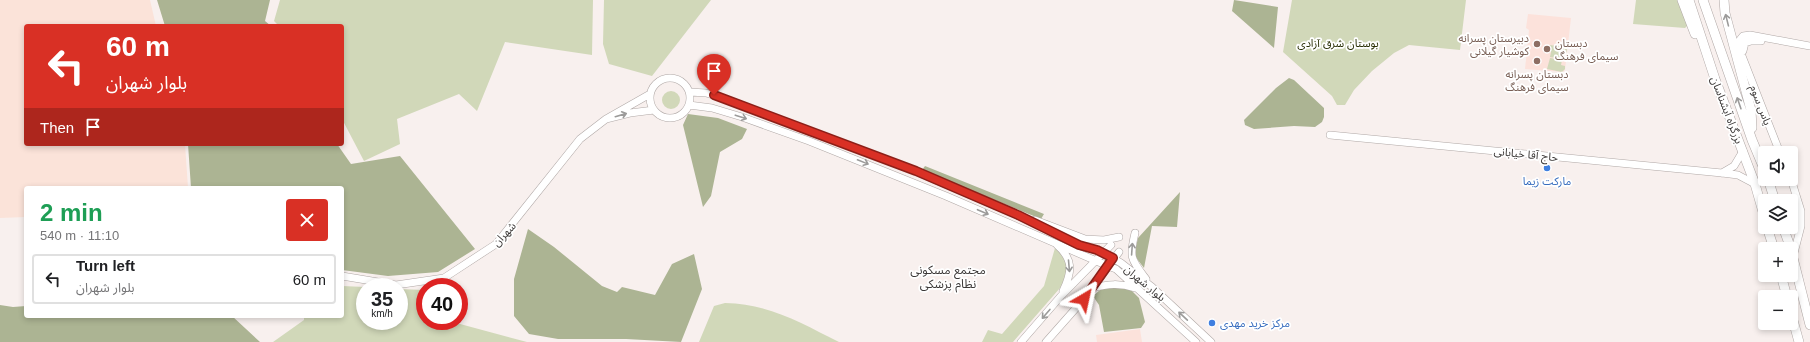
<!DOCTYPE html>
<html lang="en">
<head>
<meta charset="utf-8">
<style>
  :root { --surface:#fff; --page:#f6f6f6; --text:#202124; --muted:#757577; --line:#e0e0e0 }
  body { margin:0; font-family:Arial,"Noto Sans Arabic",sans-serif; background:var(--page); color:var(--text); height:100vh; display:flex; flex-direction:column; font-size:15px; white-space:nowrap }
  * { box-sizing:border-box; margin:0 }
  p { font-size:13px; color:var(--muted) }
  .icon { flex:none; width:22px; height:22px; fill:none; stroke:currentColor; stroke-width:2; stroke-linecap:round; stroke-linejoin:round }
  .map { position:relative; flex:1; overflow:hidden }
  .sheet { position:absolute; left:24px; top:186px; width:320px; height:132px; display:flex; flex-direction:column; background:var(--surface); border-radius:4px; box-shadow:0 2px 6px #0003 }
  .sheet>* { flex:none }
  .hud { position:absolute; left:24px; top:24px; width:320px; height:122px; border-radius:4px; box-shadow:0 2px 6px #0003; background:#d93025; color:#fff; overflow:hidden }
  .buttons { position:absolute; left:1758px; top:146px; display:grid; gap:8px }
  .buttons a { display:grid; place-items:center; width:40px; height:40px; border-radius:4px; background:var(--surface); box-shadow:0 2px 6px #0003; font-size:20px }
  .speed { position:absolute; left:356px; top:278px; display:flex; gap:8px; font-size:20px; font-weight:700; text-align:center }
  .speed>* { display:grid; place-content:center; width:52px; height:52px; border-radius:50%; background:var(--surface); box-shadow:0 2px 6px #0003; line-height:1 }
  .speed small { font-size:10px; font-weight:400 }
  .speed .limit { border:6px solid #d22; background:#fff; color:#111 }
  .pin { position:absolute; display:grid; place-items:center; width:34px; height:34px; color:#fff; margin:-41px -17px; border-radius:50% 50% 50% 0; rotate:-45deg; box-shadow:0 0 4px #0007 }
  .pin .icon { rotate:45deg }
  .me { position:absolute; width:44px; margin:-22px; rotate:36deg; stroke-linejoin:round; filter:drop-shadow(0 0 3px #0008) }
  .turn { display:flex; align-items:center; gap:14px; height:84px; padding:0 16px; font-size:18px }
  .turn .icon { width:52px; height:52px; stroke-width:2.5 }
  .turn b { display:block; font-size:28px; line-height:34px }
  .then { display:flex; align-items:center; height:38px; padding:0 16px; background:#0003; gap:8px; font-size:15px }
  .round { display:grid; place-items:center; flex:none; width:42px; height:42px; border-radius:4px; background:var(--page) }
  .headline { display:flex; align-items:center; justify-content:space-between; height:68px; padding:0 16px }
  h1 { font-size:24px; font-weight:700; line-height:30px; color:#1e9e55 }
  ul { padding:0; list-style:none }
  li { display:flex; align-items:center; gap:12px; height:50px; margin:0 8px 6px; padding:0 8px; border:2px solid var(--line); border-radius:4px }
  li div { flex:1 }
  li b { display:block; font-size:15px }
  li em { font-style:normal }
  .map>svg:first-child { display:block }
  .industrial { fill:#fbe3d9 }
  .education { fill:#fce2db }
  .green { fill:#d1d8b9 }
  .forest { fill:#acb493 }
  .lines { fill:none; stroke-linecap:round; stroke-linejoin:round }
  .secondary-casing { stroke:#b0a8a6; stroke-width:8 }
  .highway-casing { stroke:#b0a8a6; stroke-width:10 }
  .secondary { stroke:#fff; stroke-width:7 }
  .highway { stroke:#fff; stroke-width:9 }
  .oneway { stroke:#9c9b9a }
  .route-casing { stroke:#8d1f18; stroke-width:10 }
  .route { stroke:#d93025; stroke-width:7 }
  .education-dot { fill:#8d6e63; stroke:#fff; stroke-width:1.5 }
  .shop-dot { fill:#3f7fe0; stroke:#fff; stroke-width:1.5 }
  .labels { text-anchor:middle; dominant-baseline:central; stroke-width:3.5; stroke-linejoin:round; paint-order:stroke }
  .education-label { font-size:11px; fill:#785e54; stroke:#fff; text-anchor:end }
  .park-label { font-size:11px; fill:#282e04; stroke:#fff }
  .street-label { font-size:11px; fill:#3a3736; stroke:#fff }
  .shop-label { font-size:11px; fill:#366cbe; stroke:#fff }
  .neighbourhood-label { font-size:12px; fill:#3a3736; stroke:#fff }
</style>
</head>
<body>
<div class="map">
<svg width="1810" height="342" viewBox="0 0 1810 342">
  <rect width="100%" height="100%" fill="#f8f0ee"/>
  <!-- industrial -->
  <path class="industrial" d="M0,0H150L156,26H26V144H185L188,188H26V217L0,218Z"/>
  <!-- education -->
  <path class="education" d="M1528,14L1571,18L1565,70L1563,72L1525,69L1529,30L1526,28Z
    M1140,329L1142,342H1097L1096,335Z"/>
  <!-- green -->
  <path class="green" d="M280,0H593L592,55L505,42L477,111L459,94L397,119L400,144L364,161L342,119V26H279L274,21Z
    M604,0H711L652,76L609,64L603,44Z
    M1292,0H1466L1460,50L1409,45L1394,53L1372,71L1354,90L1345,105H1337L1332,96L1283,52Z
    M1636,0H1680L1688,25L1685,28L1633,24Z
    M1550,45L1564,47V49H1567L1566,54H1562V59L1550,57L1551,52Z
    M1550,58L1562,60L1561,65L1565,66V69L1562,72L1547,69Z
    M662 100a9 9 0 1 1 18 0a9 9 0 1 1-18 0Z
    M1055,248C1072,255 1068,276 1060,288L1013,342H982L988,330L1002,334L1044,286Z
    M342,286L365,287V321H399V289L425,290V321H449L527,342H273L304,320V316H342Z
    M725,303C770,304 801,323 839,342H699L714,306Z"/>
  <!-- forest -->
  <path class="forest" d="M157,0H270L265,21L271,26H165Z
    M1234,0L1278,7L1274,48L1232,11Z
    M1289,78L1294,80L1324,108V117L1322,122L1315,127L1294,126L1254,129L1245,125L1244,120L1276,88Z
    M688,114L718,118L747,129L742,139L720,152L711,196L703,207L683,125Z
    M188,144H337L351,164L400,156L475,249L438,272L388,276L342,270V188H191Z
    M925,166L1044,214L1041,219L922,170Z
    M1180,192L1177,227L1152,226L1144,268L1134,255L1138,238Z
    M528,229L554,247L602,286L617,292L622,287L655,295L672,264L694,254L702,289L681,342L626,339H558L529,334L514,316V279Z
    M1115,286L1131,290L1139,298L1145,322L1141,328L1104,332L1099,305L1093,296L1100,290Z
    M0,305L13,307L26,306V316H232L260,342H0Z"/>
  <g class="lines">
    <defs>
      <path id="secondary" d="M1743,51L1745,43L1751,41H1761
        M650 98a20 20 0 1 1 40 0a20 20 0 1 1-40 0Z
        M690,92L706,93L723,98L915,171L1017,215L1079,245L1104,253L1121,263L1152,287L1211,342
        M650,94L606,119L630,113L654,110
        M689,105L712,108L742,117L809,141L946,196L1108,266L1116,269L1196,342
        M1330,135L1722,173L1738,175L1755,184
        M1780,153L1742,56L1739,41L1743,36L1750,35L1810,46
        M1722,173L1734,166L1743,151
        M1791,179L1801,211V226L1793,257
        M1035,220L1085,239L1104,240L1119,237
        M1791,225L1796,222L1797,212
        M1135,233C1129,258 1131,259 1146,279
        M1057,245C1074,260 1072,272 1063,291
        M342,276L396,285L444,278L496,244L580,139L606,119
        M1092,288C1108,284 1120,283 1135,288
        M1021,342L1061,296L1111,245
        M1046,342L1084,299L1119,252"/>
      <path id="highway" d="M1682,0L1695,34
        M1689,0L1715,79L1755,184L1765,219
        M1703,0L1752,140L1765,171
        M1724,0L1725,13L1751,110L1752,128
        M1768,179L1775,201
        M1767,227L1774,249
        M1783,227L1791,249
        M1791,250L1810,325
        M1781,275L1787,297
        M1791,313L1799,342"/>
    </defs>
    <!-- secondary casing -->
    <use href="#secondary" class="secondary-casing"/>
    <!-- highway casing -->
    <use href="#highway" class="highway-casing"/>
    <!-- secondary -->
    <use href="#secondary" class="secondary"/>
    <!-- highway -->
    <use href="#highway" class="highway"/>
  </g>
  <!-- one-way arrows -->
  <defs><path id="oneway-shaft" d="M-6 0H5M1.5-3L5.5 0L1.5 3" fill="none" stroke-width="1.6" stroke-linecap="round" stroke-linejoin="round"/></defs>
  <g class="oneway">
    <use href="#oneway-shaft" transform="translate(1727 20) rotate(-104)"/>
    <use href="#oneway-shaft" transform="translate(1739 103) rotate(-109)"/>
    <use href="#oneway-shaft" transform="translate(621 115) rotate(-16)"/>
    <use href="#oneway-shaft" transform="translate(741 117) rotate(18)"/>
    <use href="#oneway-shaft" transform="translate(863 162) rotate(22)"/>
    <use href="#oneway-shaft" transform="translate(983 212) rotate(23)"/>
    <use href="#oneway-shaft" transform="translate(1132 249) rotate(-86)"/>
    <use href="#oneway-shaft" transform="translate(1069 266) rotate(85)"/>
    <use href="#oneway-shaft" transform="translate(1046 314) rotate(131)"/>
    <use href="#oneway-shaft" transform="translate(1183 316) rotate(-137)"/>
  </g>
  <g class="lines">
    <defs>
      <path id="route" d="M714,95L916,171L1018,215L1079,245L1097,250L1113,258L1084,299"/>
    </defs>
    <!-- route casing -->
    <use href="#route" class="route-casing"/>
    <!-- route -->
    <use href="#route" class="route"/>
  </g>
  <!-- markers -->
  <g class="education-dot">
    <circle cx="1537" cy="44" r="4"/>
    <circle cx="1547" cy="49" r="4"/>
    <circle cx="1537" cy="61" r="4"/>
  </g>
  <g class="shop-dot">
    <circle cx="1547" cy="168" r="4"/>
    <circle cx="1212" cy="323" r="4"/>
  </g>
  <g class="labels">
    <!-- education labels -->
    <g class="education-label">
      <text x="1529" y="38">دبیرستان پسرانه<tspan x="1529" dy="13">کوشیار گیلانی</tspan></text>
      <text x="1555" y="43" text-anchor="start">دبستان<tspan x="1555" dy="13">سیمای فرهنگ</tspan></text>
      <text x="1537" y="74" text-anchor="middle">دبستان پسرانه<tspan x="1537" dy="13">سیمای فرهنگ</tspan></text>
    </g>
    <!-- park labels -->
    <g class="park-label">
      <text x="1338" y="43">بوستان شرق آزادی</text>
    </g>
    <!-- street labels -->
    <g class="street-label">
      <text transform="translate(1761 105) rotate(69)">یاس سوم</text>
      <text transform="translate(1727 110) rotate(69)">بزرگراه آبشناسان</text>
      <text transform="translate(1526 154) rotate(6)">حاج آقا خیابانی</text>
      <text transform="translate(504 234) rotate(-47)">شهران</text>
      <text transform="translate(1145 283) rotate(40)">بلوار شهران</text>
    </g>
    <!-- shop labels -->
    <g class="shop-label">
      <text x="1547" y="181">مارکت زیما</text>
      <text x="1220" y="323" text-anchor="start">مرکز خرید مهدی</text>
    </g>
    <!-- neighbourhood labels -->
    <g class="neighbourhood-label">
      <text x="948" y="270">مجتمع مسکونی<tspan x="948" dy="14">نظام پزشکی</tspan></text>
    </g>
  </g>
</svg>
<div class="buttons">
<a><svg class="icon" aria-label="sound" viewBox="0 0 24 24"><path d="M4 9h4l5-4v14l-5-4H4zM17 9q2 3 0 6"/></svg></a>
<a><svg class="icon" aria-label="layers" viewBox="0 0 24 24"><path d="M12 4l9 5-9 5-9-5zM3 14l9 5 9-5"/></svg></a>
<a>+</a>
<a>−</a>
</div>
<div class="speed"><div>35<small>km/h</small></div><div class="limit">40</div></div>
<div class="pin" style="left:714px;top:95px;background:#d93025"><svg class="icon" aria-label="arrive" viewBox="0 0 24 24"><path d="M6 21V4h12l-3 4 3 4H6"/></svg></div>
<svg class="me" style="left:1084px;top:299px" viewBox="-20 -20 40 40"><path d="M0-17L14 15 0 8-14 15z" fill="#d93025" stroke="#fff" stroke-width="4"/></svg>
<div class="hud">
<div class="turn"><svg class="icon" aria-label="left" viewBox="0 0 24 24"><path d="M17 20v-9H6M10 6l-5 5 5 5"/></svg><div><b>60 m</b>بلوار شهران</div></div>
<div class="then">Then<svg class="icon" aria-label="arrive" viewBox="0 0 24 24"><path d="M6 21V4h12l-3 4 3 4H6"/></svg></div>
</div>
<section class="sheet">
<div class="headline"><div><h1>2 min</h1><p>540 m · 11:10</p></div><a class="round" style="background:#d93025;color:#fff"><svg class="icon" aria-label="close" viewBox="0 0 24 24"><path d="M6 6l12 12M18 6L6 18"/></svg></a></div>
<ul>
<li><svg class="icon" aria-label="left" viewBox="0 0 24 24"><path d="M17 20v-9H6M10 6l-5 5 5 5"/></svg><div><b>Turn left</b><p>بلوار شهران</p></div><em>60 m</em></li>
</ul>
</section>
</div>
</body>
</html>
